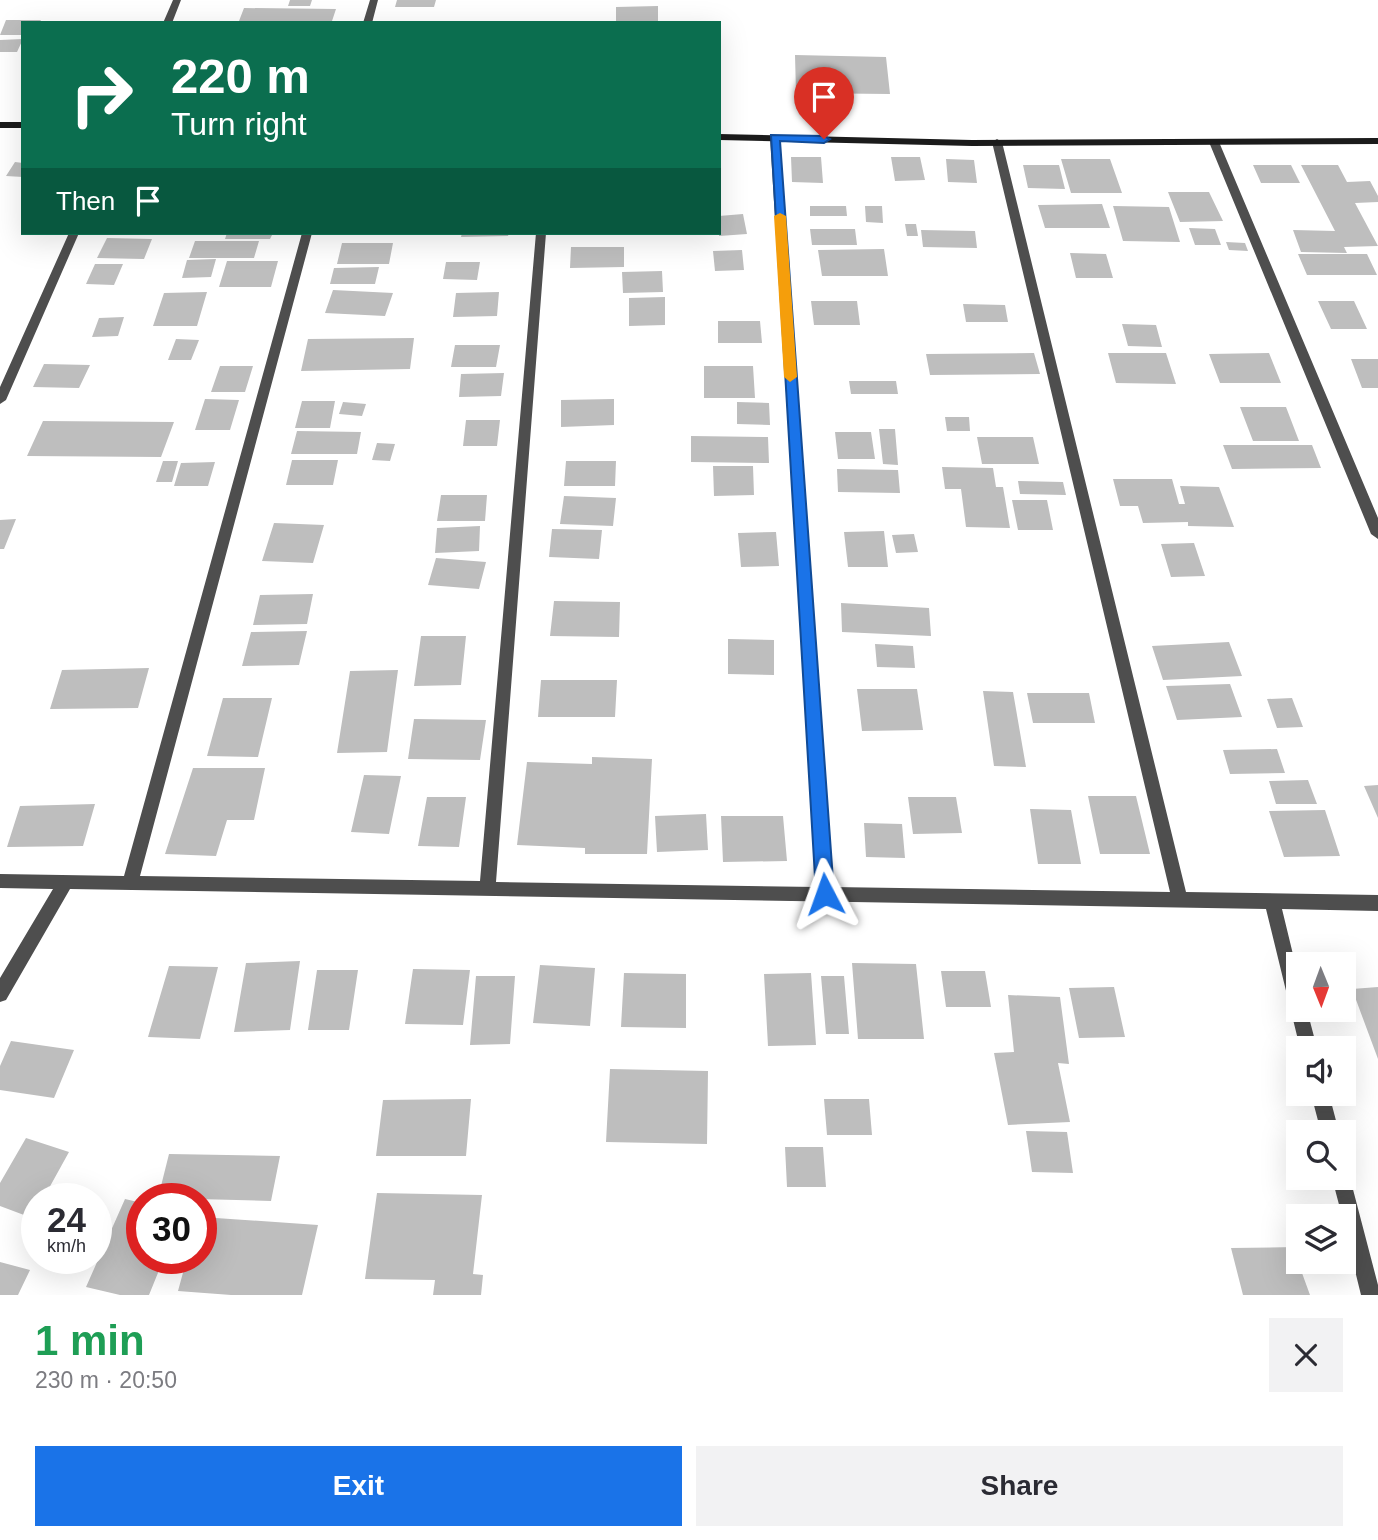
<!DOCTYPE html>
<html lang="en">
<head>
<meta charset="utf-8">
<style>
  :root { --surface:#fff; --page:#f2f2f3; --text:#2b2b33; --muted:#7c7c81; --accent:#1a73e8 }
  body { margin:0; font-family:Helvetica,sans-serif; background:var(--page); color:var(--text); height:100vh; display:flex; flex-direction:column; font-size:26px; white-space:nowrap }
  * { box-sizing:border-box; margin:0 }
  p { font-size:23px; color:var(--muted) }
  .icon { flex:none; width:38px; height:38px; fill:none; stroke:currentColor; stroke-width:2; stroke-linecap:round; stroke-linejoin:round }
  .map { position:relative; height:1295px; overflow:hidden }
  .details { display:flex; flex-direction:column; background:var(--surface); flex:1 }
  .details>* { flex:none }
  .guide { position:absolute; left:21px; top:21px; width:700px; height:214px; border-radius:0px; box-shadow:0 7px 28px #0002; background:#0b6e4f; color:#fff; overflow:hidden }
  .needle { width:46px; rotate:179deg }
  .buttons { position:absolute; left:1286px; top:952px; display:grid; gap:14px }
  .buttons a { display:grid; place-items:center; width:70px; height:70px; border-radius:0px; background:var(--surface); box-shadow:0 7px 28px #0002; font-size:35px }
  .speed { position:absolute; left:21px; top:1183px; display:flex; gap:14px; font-size:35px; font-weight:700; text-align:center }
  .speed>* { display:grid; place-content:center; width:91px; height:91px; border-radius:50%; background:var(--surface); box-shadow:0 7px 28px #0002; line-height:1 }
  .speed small { font-size:18px; font-weight:400 }
  .speed .limit { border:10px solid #d22; background:#fff; color:#111 }
  .pin { position:absolute; display:grid; place-items:center; width:60px; height:60px; color:#fff; margin:-72px -30px; border-radius:50% 50% 50% 0; rotate:-45deg; box-shadow:0 0 7px #0007 }
  .pin .icon { rotate:45deg }
  .me { position:absolute; width:77px; margin:-38px; rotate:356deg; stroke-linejoin:round; filter:drop-shadow(0 0 5px #0008) }
  .turn { display:flex; align-items:center; gap:24px; height:147px; padding:0 35px; font-size:32px }
  .turn .icon { width:91px; height:91px; stroke-width:2.5 }
  .turn b { display:block; font-size:49px; line-height:60px }
  .then { display:flex; align-items:center; height:66px; padding:0 35px; background:#0003; gap:14px; font-size:26px }
  .round { display:grid; place-items:center; flex:none; width:74px; height:74px; border-radius:0px; background:var(--page) }
  .head { display:flex; align-items:center; justify-content:space-between; height:119px; padding:0 35px }
  h1 { font-size:42px; font-weight:800; line-height:52px; color:#1e9e55 }
  .action { display:flex; gap:14px; margin-top:auto; padding:14px 35px }
  .action a { flex:1; height:80px; border-radius:0px; background:var(--accent); color:#fff; font-size:28px; font-weight:800; line-height:80px; text-align:center }
  .action a+a { background:var(--page); color:var(--text) }
  .map>svg:first-child { display:block }
  .building { fill:#bebebe }
  .lines { fill:none; stroke-linecap:round; stroke-linejoin:round }
  .street { fill:#4e4e4e; fill-rule:evenodd }
  .secondary { fill:#1b1b1b; fill-rule:evenodd }
  .route { fill:#1a73e8; stroke:#114b97; stroke-width:2 }
  .slow { fill:#f59e0b }
</style>
</head>
<body>
<div class="map">
<svg width="1378" height="1295" viewBox="0 0 1378 1295">
  <rect width="100%" height="100%" fill="#fff"/>
  <!-- building -->
  <path class="building" d="M290,0H312L310,6H288Z
    M397,0H436L434,7H395Z
    M658,6V23H616V7Z
    M244,8L336,9L332,21H239Z
    M6,20H41L39,23H23V35H0Z
    M23,39L17,52H0V40Z
    M795,55L886,57L890,94L796,93Z
    M791,157H821L823,183L792,182Z
    M891,157H920L925,180L895,181Z
    M946,159L974,160L977,183L948,182Z
    M1061,159H1110L1122,193H1071Z
    M15,162L23,163V177L6,176Z
    M1023,165H1059L1065,189L1028,188Z
    M1253,165H1291L1300,183H1261Z
    M1301,165H1338L1347,182L1370,181L1378,196V202L1355,203L1378,246L1344,247L1347,253L1301,252L1293,230L1335,231Z
    M1168,192H1209L1223,221L1180,222Z
    M1102,204L1110,228H1045L1038,205Z
    M810,206H846L847,216H810Z
    M865,206H882L883,223L866,222Z
    M1113,206L1169,207L1180,242L1123,241Z
    M743,214L747,234L719,236V216Z
    M905,224H916L918,236H907Z
    M1189,228L1215,229L1221,245H1195Z
    M810,229H855L857,245H812Z
    M921,230L975,231L977,248L923,247Z
    M227,233H273L270,239H225Z
    M462,233H509L508,236L461,237Z
    M107,238L152,239L144,259L97,258Z
    M195,241H259L254,258H189Z
    M1226,242L1245,243L1248,251L1229,250Z
    M342,243H393L389,264H337Z
    M571,247H624V267L570,268Z
    M884,249L888,276H822L818,250Z
    M742,250L744,270L715,271L713,251Z
    M1070,253L1106,254L1113,278H1076Z
    M1298,254H1367L1377,275H1307Z
    M216,259L211,277L182,278L187,260Z
    M227,261H278L271,287H219Z
    M446,262H480L477,280L443,279Z
    M95,264H123L114,285L86,284Z
    M379,267L375,284H330L334,268Z
    M662,271L663,292L623,293L622,272Z
    M333,290L393,293L385,316L325,313Z
    M207,292L197,326H153L164,293Z
    M499,292L497,316L453,317L456,293Z
    M665,297V325L629,326V298Z
    M811,301H857L860,325H814Z
    M1318,301H1354L1367,329H1331Z
    M963,304L1005,305L1008,322H966Z
    M124,317L118,336L92,337L99,318Z
    M718,321H760L762,343H718Z
    M1122,324L1156,325L1162,347L1128,346Z
    M414,338L410,369L301,371L308,339Z
    M176,339L199,340L191,360H168Z
    M455,345H500L496,367H451Z
    M1034,353L1040,374L930,375L926,354Z
    M1108,353H1166L1176,384L1116,383Z
    M1269,353L1281,383H1220L1209,354Z
    M1351,359H1378V388H1362Z
    M44,364L90,365L79,388L33,387Z
    M220,366H253L245,392H211Z
    M704,366H753L755,398H704Z
    M504,373L501,396L459,397L461,374Z
    M849,381H896L898,394H851Z
    M205,399L239,400L230,430H195Z
    M614,399V425L561,427V400Z
    M302,401H335L330,428H295Z
    M343,402L366,404L362,416L339,414Z
    M737,402L769,403L770,425L737,424Z
    M1240,407H1286L1299,441H1253Z
    M945,417H969L970,431H947Z
    M466,420H500L497,446H463Z
    M43,421L174,422L161,457L27,456Z
    M879,429H895L898,465L883,464Z
    M297,431L361,432L357,454H291Z
    M835,432H871L875,459H838Z
    M691,436L768,437L769,463L691,462Z
    M977,437H1033L1039,464H982Z
    M377,443L395,444L390,461L372,460Z
    M1223,445H1312L1321,468L1232,469Z
    M292,460H338L333,485H286Z
    M163,461H178L172,482H156Z
    M566,461H616L615,486H564Z
    M215,462L208,486H174L181,463Z
    M713,466H753L754,495L714,496Z
    M942,467L993,468L996,487H1003L1010,528L966,527L961,489H945Z
    M837,469L898,470L900,493L838,492Z
    M1113,479H1172L1179,504H1185L1180,486L1219,487L1234,527L1188,526V522L1143,523L1138,506H1120Z
    M1018,481L1063,482L1066,495L1020,494Z
    M441,495H487L485,521H437Z
    M564,496L616,498L613,526L560,524Z
    M1012,500H1047L1053,530H1018Z
    M16,519L4,549H0V520Z
    M274,523L324,525L313,563L262,561Z
    M480,526L479,551L435,553L437,528Z
    M552,529L602,530L599,559L549,557Z
    M884,531L888,567H848L844,532Z
    M776,532L779,566L741,567L738,533Z
    M914,534L918,552L896,553L892,535Z
    M1194,543L1205,576L1171,577L1161,544Z
    M436,558L486,562L479,589L428,585Z
    M313,594L307,624L253,625L260,595Z
    M554,601L620,602L619,637L550,636Z
    M841,603L929,608L931,636L842,632Z
    M307,631L299,665L242,666L251,632Z
    M421,636H466L461,685L414,686Z
    M728,639L774,640V675L728,674Z
    M1229,642L1242,676L1163,680L1152,646Z
    M875,644L913,646L915,668L877,667Z
    M149,668L138,708L50,709L62,670Z
    M398,670L387,752L337,753L350,671Z
    M541,680H617L615,717H538Z
    M1230,684L1242,717L1177,720L1166,686Z
    M857,689H917L923,730L862,731Z
    M983,691L1013,692L1026,767L994,766Z
    M1027,693H1089L1095,723H1033Z
    M223,698H272L258,757L207,756Z
    M1292,698L1303,727L1277,728L1267,699Z
    M414,719L486,720L480,760L408,759Z
    M1277,749L1285,773L1230,774L1223,750Z
    M592,757L652,759L647,854H585V848L517,845L527,762L592,764Z
    M193,768H265L254,820H227L216,856L165,854Z
    M364,775L401,776L389,834L351,832Z
    M1308,780L1317,804H1276L1269,781Z
    M1378,785V818L1364,786Z
    M1088,796H1136L1150,854H1100Z
    M427,797H466L459,847L418,846Z
    M908,797H956L962,833L913,834Z
    M95,804L83,846L7,847L20,806Z
    M1030,809L1071,810L1081,864H1038Z
    M1325,810L1340,856L1284,857L1269,811Z
    M706,814L708,850L657,852L655,816Z
    M721,816H783L787,861L723,862Z
    M864,823L902,824L905,858L866,857Z
    M300,961L290,1030L234,1032L246,963Z
    M852,963L916,964L924,1039H858Z
    M540,965L595,968L590,1026L533,1023Z
    M169,966L218,967L200,1039L148,1037Z
    M413,969L470,970L463,1025L405,1024Z
    M317,970H358L349,1030H308Z
    M941,971H985L991,1007H946Z
    M624,973L686,974V1028L621,1027Z
    M811,973L816,1045L768,1046L764,974Z
    M476,976H515L510,1044L470,1045Z
    M821,976H844L849,1034H826Z
    M1114,987L1125,1037L1079,1038L1069,988Z
    M1378,987V1059L1352,989Z
    M1008,995L1060,997L1069,1064L1058,1063L1070,1122L1008,1125L994,1053L1014,1052Z
    M11,1041L74,1050L54,1098L0,1090V1066Z
    M610,1069L708,1071L707,1144L606,1142Z
    M471,1099L466,1156H376L383,1100Z
    M824,1099H869L872,1135H827Z
    M1026,1131L1067,1132L1073,1173L1032,1172Z
    M26,1138L69,1152L43,1199H37V1209L32,1218L0,1206V1183Z
    M785,1147H823L826,1187H787Z
    M169,1154L280,1156L271,1201L158,1198Z
    M377,1193L482,1195L473,1274L483,1275L481,1295H433L435,1280L365,1279Z
    M125,1199L142,1203V1258H164L149,1295H120L86,1287Z
    M201,1217L318,1225L302,1295H231L178,1291L187,1258H201Z
    M1297,1247L1298,1262L1310,1295H1243L1231,1248Z
    M0,1262L30,1270L18,1295H0Z"/>
  <g class="lines">
    <!-- street -->
    <path class="street" d="M173,0H181L172,23H163Z
      M370,0H378L372,23H363Z
      M775,135L780,138L832,887L1170,892L992,142L997,139L1002,142L1186,892L1378,895V911L1282,909L1298,975V1010H1307L1317,1048H1300L1266,909L70,889L6,1000L0,1002V978L53,889L0,888V874L124,876L302,233H312L140,876L480,881L536,233H546L496,882L817,887L770,138Z
      M1214,139L1219,142L1378,518V539L1371,534L1209,142Z
      M69,233H79L6,400L0,404V387Z
      M1311,1094H1329L1339,1132H1321Z
      M1344,1170L1347,1172L1350,1178L1378,1285V1295H1361L1344,1226V1216H1342L1332,1178H1344Z"/>
    <!-- secondary -->
    <path class="secondary" d="M0,122H23V128H0Z
      M719,134L972,140L1378,138V144L972,146L719,140Z"/>
  </g>
  <!-- route -->
  <path class="route" d="M771,135L824,136L830,139L824,143L780,141L834,894L831,900L825,903L818,900L816,894Z"/>
  <!-- slow -->
  <path class="slow" d="M780,213L786,216L797,377L790,382L784,377L774,216Z"/>
</svg>
<div class="buttons">
<a><svg class="needle" viewBox="-14 -14 28 28"><path d="M0-13l5 13h-10z" fill="#e53935"/><path d="M0 13l5-13h-10z" fill="#7c7c81"/></svg></a>
<a><svg class="icon" aria-label="sound" viewBox="0 0 24 24"><path d="M4 9h4l5-4v14l-5-4H4zM17 9q2 3 0 6"/></svg></a>
<a><svg class="icon" aria-label="search" viewBox="0 0 24 24"><circle cx="10" cy="10" r="6"/><path d="M15 15l6 6"/></svg></a>
<a><svg class="icon" aria-label="layers" viewBox="0 0 24 24"><path d="M12 4l9 5-9 5-9-5zM3 14l9 5 9-5"/></svg></a>
</div>
<div class="speed"><div>24<small>km/h</small></div><div class="limit">30</div></div>
<div class="pin" style="left:824px;top:139px;background:#d93025"><svg class="icon" aria-label="arrive" viewBox="0 0 24 24"><path d="M6 21V4h12l-3 4 3 4H6"/></svg></div>
<svg class="me" style="left:825px;top:894px" viewBox="-20 -20 40 40"><path d="M0-17L14 15 0 8-14 15z" fill="#1a73e8" stroke="#fff" stroke-width="4"/></svg>
<div class="guide">
<div class="turn"><svg class="icon" aria-label="right" viewBox="0 0 24 24"><path d="M7 20v-9h11M14 6l5 5-5 5"/></svg><div><b>220 m</b>Turn right</div></div>
<div class="then">Then<svg class="icon" aria-label="arrive" viewBox="0 0 24 24"><path d="M6 21V4h12l-3 4 3 4H6"/></svg></div>
</div>
</div>
<section class="details">
<div class="head"><div><h1>1 min</h1><p>230 m · 20:50</p></div><a class="round"><svg class="icon" aria-label="close" viewBox="0 0 24 24"><path d="M6 6l12 12M18 6L6 18"/></svg></a></div>
<div class="action"><a>Exit</a><a>Share</a></div>
</section>
</body>
</html>
